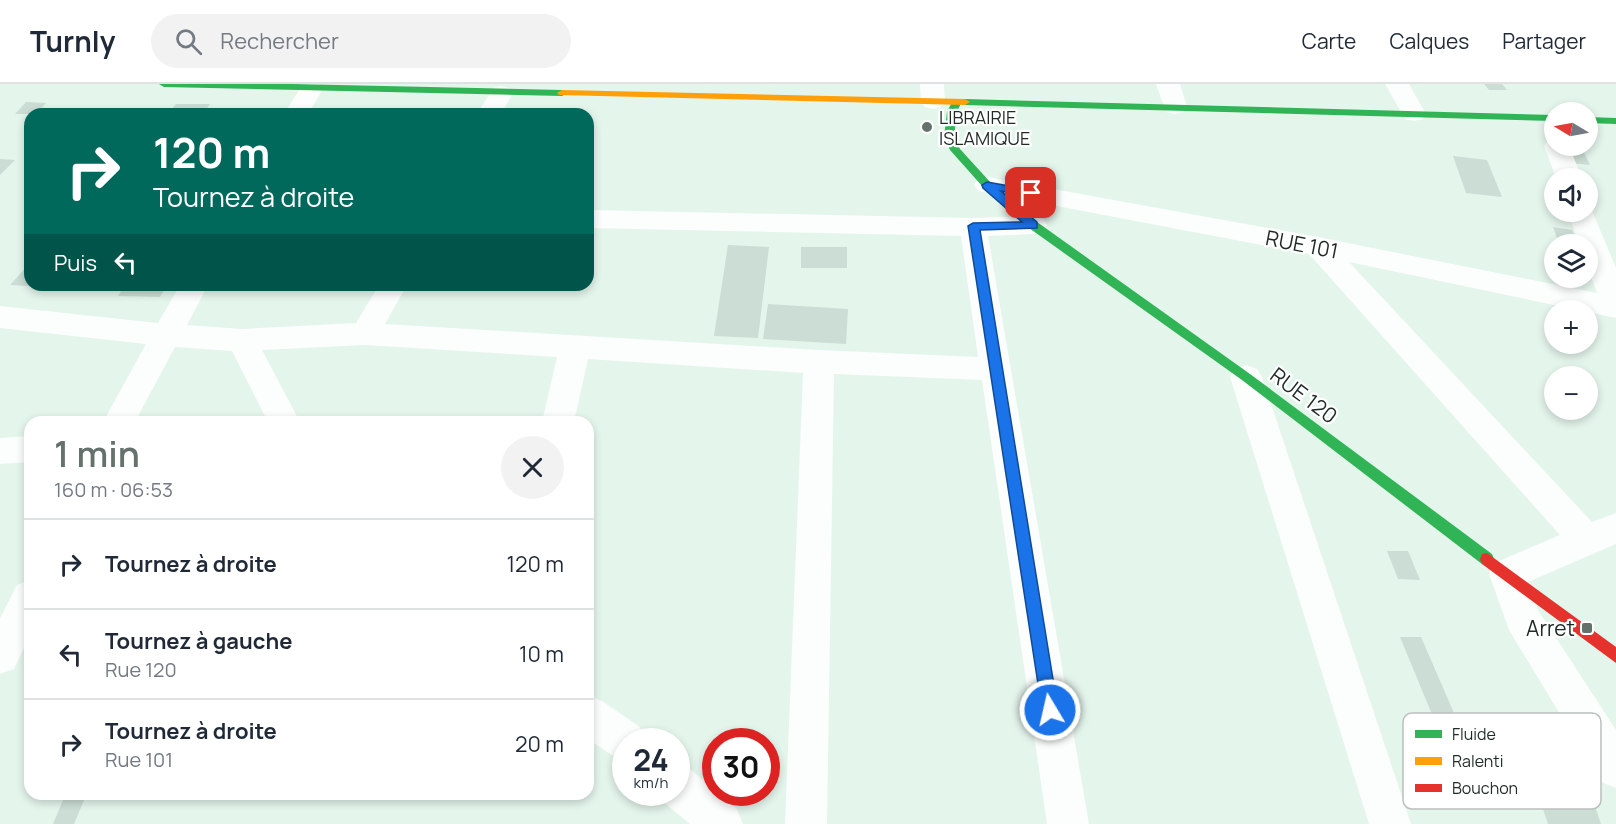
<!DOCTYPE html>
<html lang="fr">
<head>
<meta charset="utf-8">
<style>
  :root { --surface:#fff; --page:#f2f2f3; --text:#1f2937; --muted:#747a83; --line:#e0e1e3; --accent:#64726b }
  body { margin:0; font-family:Manrope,sans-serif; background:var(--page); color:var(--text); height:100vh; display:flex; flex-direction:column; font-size:22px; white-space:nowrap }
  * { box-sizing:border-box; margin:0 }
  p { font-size:20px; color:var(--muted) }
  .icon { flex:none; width:33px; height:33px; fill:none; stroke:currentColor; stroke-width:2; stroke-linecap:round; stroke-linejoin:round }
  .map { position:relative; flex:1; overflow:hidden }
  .panel { position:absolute; left:24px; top:332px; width:570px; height:384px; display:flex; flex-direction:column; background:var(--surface); border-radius:18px; box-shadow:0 3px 9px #0003 }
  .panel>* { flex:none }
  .hud { position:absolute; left:24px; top:24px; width:570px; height:183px; border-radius:18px; box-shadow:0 3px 9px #0003; background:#00695c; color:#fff; overflow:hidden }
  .needle { width:39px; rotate:280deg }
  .fabs { position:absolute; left:1544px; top:18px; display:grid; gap:12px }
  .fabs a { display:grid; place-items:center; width:54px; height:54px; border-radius:50%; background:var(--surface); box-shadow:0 3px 9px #0003; font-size:30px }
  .speed { position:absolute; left:612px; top:644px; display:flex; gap:12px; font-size:30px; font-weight:700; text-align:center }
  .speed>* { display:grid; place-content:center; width:78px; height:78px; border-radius:50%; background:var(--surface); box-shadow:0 3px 9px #0003; line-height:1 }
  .speed small { font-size:15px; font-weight:400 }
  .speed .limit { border:9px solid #d22; background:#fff; color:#111 }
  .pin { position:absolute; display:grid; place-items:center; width:51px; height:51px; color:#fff; margin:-26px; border-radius:12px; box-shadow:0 3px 9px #0006 }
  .me { position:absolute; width:66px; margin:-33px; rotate:351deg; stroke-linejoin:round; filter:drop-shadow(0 0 4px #0008) }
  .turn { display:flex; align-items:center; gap:21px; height:126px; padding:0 30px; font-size:27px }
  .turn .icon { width:78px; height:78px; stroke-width:2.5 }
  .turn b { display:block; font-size:42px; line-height:51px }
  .then { display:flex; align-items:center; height:57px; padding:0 30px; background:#0003; gap:12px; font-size:22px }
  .round { display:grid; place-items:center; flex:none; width:63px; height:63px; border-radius:32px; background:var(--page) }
  .headline { display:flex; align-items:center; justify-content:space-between; height:102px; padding:0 30px }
  h1 { font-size:36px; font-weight:600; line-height:45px; color:var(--accent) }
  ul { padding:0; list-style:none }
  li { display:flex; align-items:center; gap:18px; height:90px; padding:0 30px; border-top:2px solid var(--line) }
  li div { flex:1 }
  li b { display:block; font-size:22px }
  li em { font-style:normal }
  header { display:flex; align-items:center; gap:36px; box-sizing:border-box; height:84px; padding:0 30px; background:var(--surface); border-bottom:2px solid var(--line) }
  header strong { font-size:28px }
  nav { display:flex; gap:33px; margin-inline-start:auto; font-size:21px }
  .search { width:420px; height:54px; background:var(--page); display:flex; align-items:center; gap:15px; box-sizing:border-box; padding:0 21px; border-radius:33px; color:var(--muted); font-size:22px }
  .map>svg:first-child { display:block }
  .building { fill:#cbddd4 }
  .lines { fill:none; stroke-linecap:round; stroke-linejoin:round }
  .street { fill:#fbfefc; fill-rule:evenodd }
  .fast { fill:#30b455; fill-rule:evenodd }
  .slow { fill:#ff9f0a; fill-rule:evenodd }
  .jam { fill:#e5322d; fill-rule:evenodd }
  .route { fill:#1a73e8; stroke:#114b97; stroke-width:1.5 }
  .poi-dot { fill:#64726b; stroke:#fff; stroke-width:2 }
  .labels { text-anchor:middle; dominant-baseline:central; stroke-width:4.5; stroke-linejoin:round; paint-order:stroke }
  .far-poi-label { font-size:18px; fill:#1f2b25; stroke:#fff; text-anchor:start }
  .street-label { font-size:21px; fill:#1f2b25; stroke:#fff }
  .poi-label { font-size:21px; fill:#1f2b25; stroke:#fff; text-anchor:end }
  .key { fill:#fff; stroke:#bcbfbe; stroke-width:1.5 }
  .key-label { font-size:16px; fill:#1f2b25 }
</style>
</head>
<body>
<header>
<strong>Turnly</strong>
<div class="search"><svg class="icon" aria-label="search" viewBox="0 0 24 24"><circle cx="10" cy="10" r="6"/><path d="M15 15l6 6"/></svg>Rechercher</div>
<nav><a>Carte</a><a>Calques</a><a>Partager</a></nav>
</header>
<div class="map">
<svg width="1616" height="740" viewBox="0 0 1616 740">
  <rect width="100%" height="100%" fill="#e4f5ec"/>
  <!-- building -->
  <path class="building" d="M1484,0H1502L1507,6H1489Z
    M26,18L46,19L36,30H15Z
    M176,20H210L205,27L171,26Z
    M1560,62H1581L1590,81L1569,79Z
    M1453,72L1487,76L1502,113L1466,109Z
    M0,75L15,76L0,91Z
    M1553,143L1572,146L1578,160H1559Z
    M728,161L769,163L758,254L714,252Z
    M801,163H847V184H801Z
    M30,179V202L10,201Z
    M125,201H167L160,213L118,212Z
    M768,220L848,225L846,260L763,255Z
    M1387,467H1408L1420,496L1398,495Z
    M1400,553H1421L1484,698H1460Z
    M1539,713L1594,719L1601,740H1548Z
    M63,716H84L74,740H53Z"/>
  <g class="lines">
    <!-- street -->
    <path class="street" d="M303,0H319L323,5L308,30H284Z
      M920,0H944L945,18L941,23L933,25L925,23L921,18Z
      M1156,0H1180L1187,23L1184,28L1175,30L1166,28Z
      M1385,0H1409L1426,30L1423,35L1414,37L1405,35Z
      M501,2L509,4L513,9L501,30H477L493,4Z
      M1554,55V62H1569L1582,94H1556L1544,62L1548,56Z
      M987,93L1318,153L1597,209L1587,182V160H1579L1568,128H1587V121L1590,122L1616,184V234L1349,178L1592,438L1616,429V460L1528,498L1538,526L1616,646V704L1601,698L1509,546L1489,490L1494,479L1560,451L1309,170L978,107L974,101L978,95Z
      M588,126L973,134L1033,132L1043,135L1047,141L1043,147L1033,150L988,152L1089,740H1047L982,296L834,290L827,740H785L803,289L588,275L574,338H542L557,273L365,261L262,266L300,338H268L232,267L175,263L135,338H103L146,260L0,244V222L158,239L180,201H208L187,241L242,245L356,239L379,201H407L385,240L819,266L978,273L961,152L588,144Z
      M1246,281L1257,285L1262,293L1411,740H1369L1230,293L1235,285Z
      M30,352V378L0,380V354Z
      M30,496V551L14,585L0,590V534L17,501Z
      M588,611L602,617L640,643L646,657H626V677L612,671L588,655Z
      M676,680L691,686L737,725L743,740H690L661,716L658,708H676Z"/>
    <!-- fast -->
    <path class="fast" d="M159,0H292L562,6L567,9L562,12L164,3Z
      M956,15L960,17L965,15L1554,31V37L965,21L961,19L957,28L954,53L960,65L991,99L1037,138L1250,290L1492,470L1494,475L1492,480L1487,481L1482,480L1242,296L1029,144L983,103L950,66L944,53L947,28L953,16Z
      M1587,33L1616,34V40L1587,39Z"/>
    <!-- slow -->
    <path class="slow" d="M562,6L965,15L970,18L965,21L559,11L557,9Z"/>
    <!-- jam -->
    <path class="jam" d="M1487,469L1616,563V579L1482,480L1480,475L1482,470Z"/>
  </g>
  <!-- route -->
  <path class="route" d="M987,98L1031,106L1037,109L1031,113L1001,107L1037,138V144L980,146L1058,626L1056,632L1050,634L1044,632L1042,626L968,142L973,139L1022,138L983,104L982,101Z"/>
  <!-- markers -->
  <g class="poi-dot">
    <circle cx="927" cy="43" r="6"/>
    <rect x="1581" y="538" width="12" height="12" rx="3"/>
  </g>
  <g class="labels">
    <!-- far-poi labels -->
    <g class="far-poi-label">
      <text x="939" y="33">LIBRAIRIE<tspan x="939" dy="21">ISLAMIQUE</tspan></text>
    </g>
    <!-- street labels -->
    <g class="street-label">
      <text transform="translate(1302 160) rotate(11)">RUE 101</text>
      <text transform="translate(1304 311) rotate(37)">RUE 120</text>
    </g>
    <!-- poi labels -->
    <g class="poi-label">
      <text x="1575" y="544">Arret</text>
    </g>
  </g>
  <!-- legend -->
  <rect x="1403" y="629" width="198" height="96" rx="9" class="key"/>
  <rect x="1415" y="646" width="27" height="8" fill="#30b455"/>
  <rect x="1415" y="673" width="27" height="8" fill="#ff9f0a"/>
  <rect x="1415" y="700" width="27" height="8" fill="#e5322d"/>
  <g class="key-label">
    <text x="1452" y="656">Fluide</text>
    <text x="1452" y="683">Ralenti</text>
    <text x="1452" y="710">Bouchon</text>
  </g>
</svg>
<div class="fabs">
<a><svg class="needle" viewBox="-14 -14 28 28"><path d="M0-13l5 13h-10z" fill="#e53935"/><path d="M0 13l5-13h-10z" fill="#747a83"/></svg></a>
<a><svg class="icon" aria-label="sound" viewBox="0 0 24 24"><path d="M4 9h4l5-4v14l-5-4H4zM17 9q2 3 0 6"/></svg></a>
<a><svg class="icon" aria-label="layers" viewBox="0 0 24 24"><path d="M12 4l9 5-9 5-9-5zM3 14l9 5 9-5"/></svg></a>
<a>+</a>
<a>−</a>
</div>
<div class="speed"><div>24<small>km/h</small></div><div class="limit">30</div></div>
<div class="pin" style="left:1031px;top:109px;background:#d93025"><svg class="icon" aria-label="arrive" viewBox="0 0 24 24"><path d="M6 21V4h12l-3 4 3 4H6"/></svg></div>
<svg class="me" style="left:1050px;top:626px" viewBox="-20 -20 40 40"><circle r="17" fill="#1a73e8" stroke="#fff" stroke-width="3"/><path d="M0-11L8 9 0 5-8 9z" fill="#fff"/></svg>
<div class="hud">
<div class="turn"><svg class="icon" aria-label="right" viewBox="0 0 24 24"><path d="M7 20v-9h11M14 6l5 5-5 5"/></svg><div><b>120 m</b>Tournez à droite</div></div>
<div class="then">Puis<svg class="icon" aria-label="left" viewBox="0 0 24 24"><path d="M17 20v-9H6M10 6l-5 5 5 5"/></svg></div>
</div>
<section class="panel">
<div class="headline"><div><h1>1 min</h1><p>160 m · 06:53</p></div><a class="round"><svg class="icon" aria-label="close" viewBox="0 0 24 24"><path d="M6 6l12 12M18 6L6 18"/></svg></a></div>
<ul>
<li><svg class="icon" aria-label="right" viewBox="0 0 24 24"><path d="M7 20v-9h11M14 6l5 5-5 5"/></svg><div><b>Tournez à droite</b></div><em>120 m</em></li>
<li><svg class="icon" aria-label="left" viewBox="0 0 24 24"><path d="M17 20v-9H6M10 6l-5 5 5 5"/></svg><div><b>Tournez à gauche</b><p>Rue 120</p></div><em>10 m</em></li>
<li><svg class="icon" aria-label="right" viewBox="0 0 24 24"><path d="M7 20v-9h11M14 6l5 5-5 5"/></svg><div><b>Tournez à droite</b><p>Rue 101</p></div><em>20 m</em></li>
</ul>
</section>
</div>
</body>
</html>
